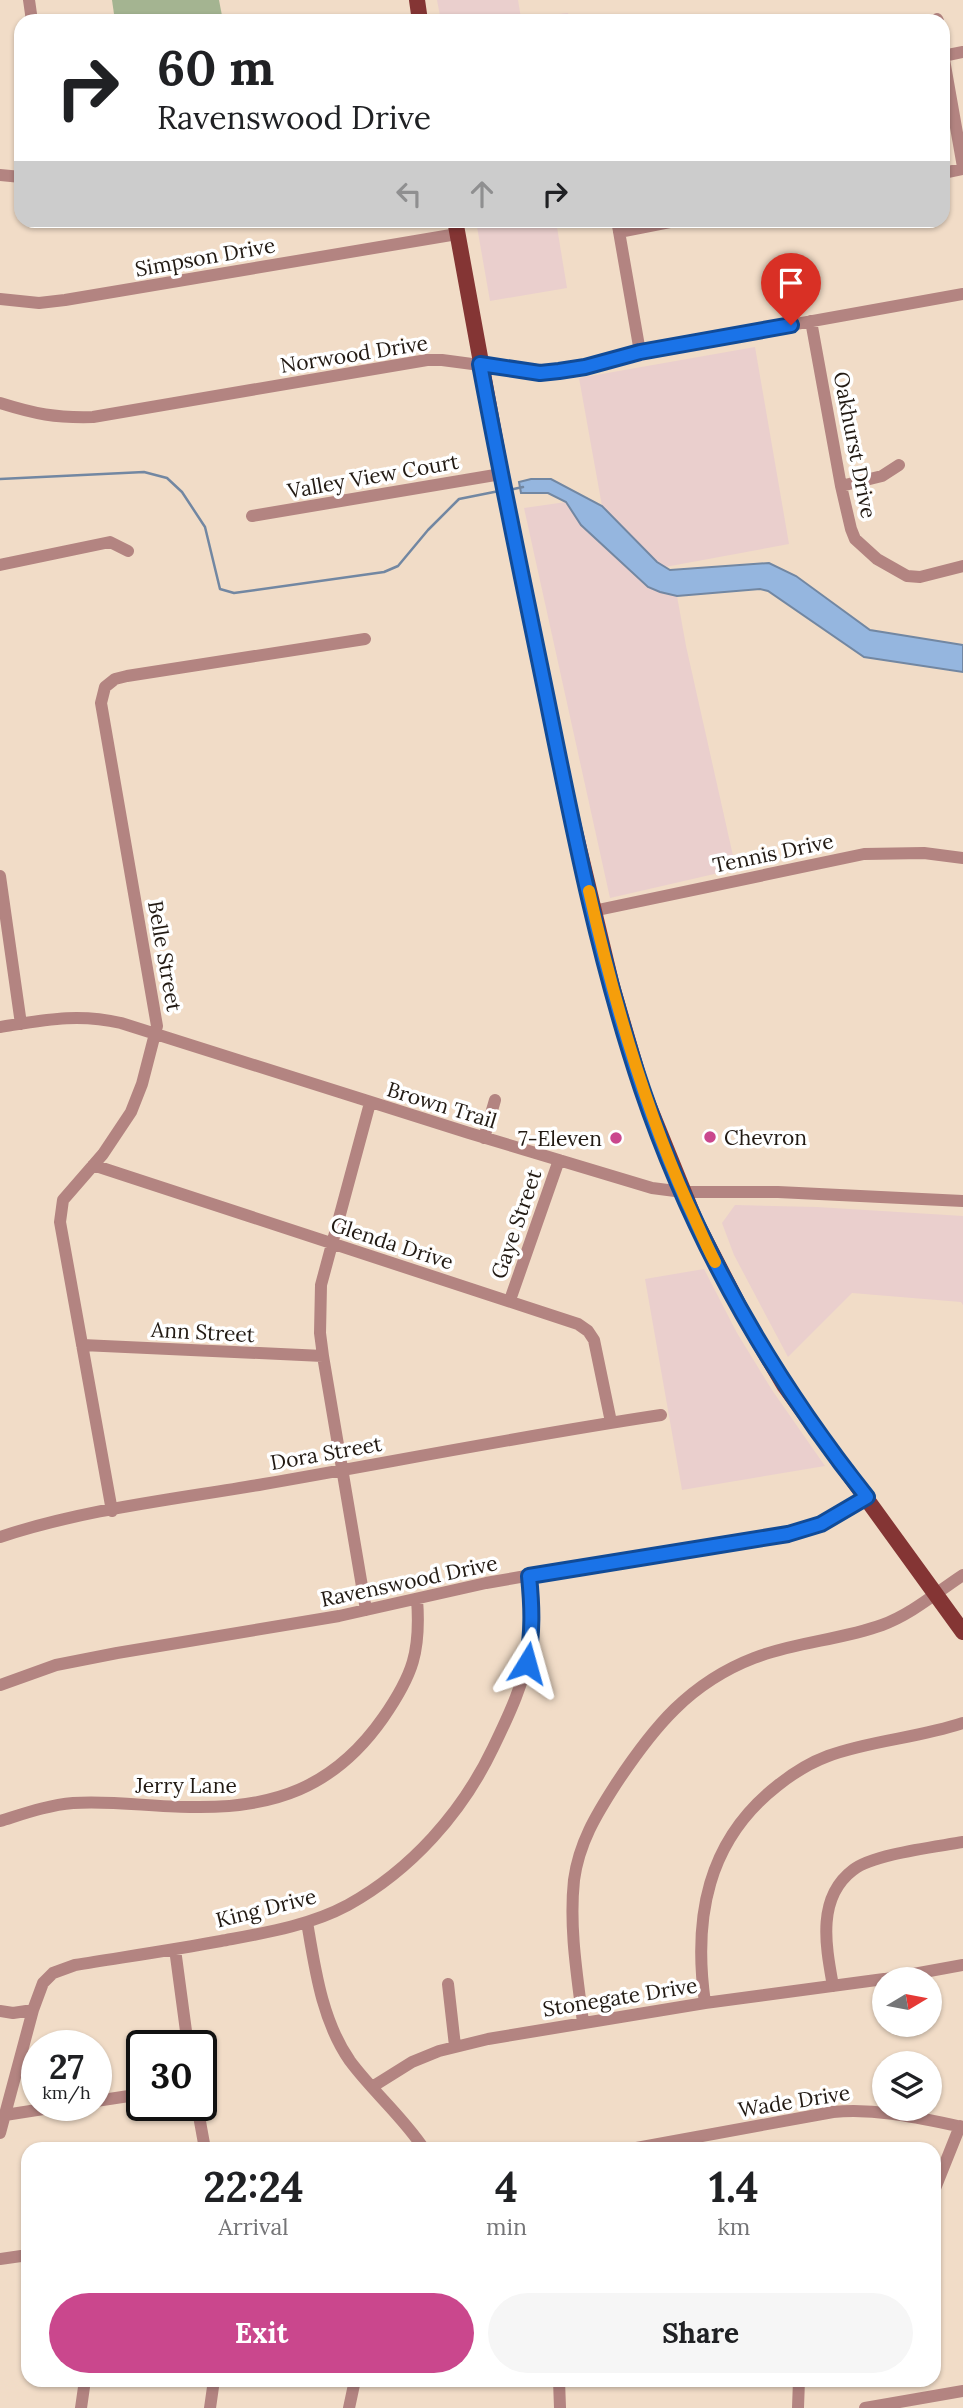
<!DOCTYPE html>
<html lang="en">
<head>
<meta charset="utf-8">
<style>
  :root { --surface:#fff; --page:#f6f6f6; --text:#202124; --muted:#757577; --accent:#ca478d }
  body { margin:0; font-family:Lora,serif; background:var(--page); color:var(--text); height:100vh; display:flex; flex-direction:column; font-size:26px; white-space:nowrap }
  * { box-sizing:border-box; margin:0 }
  p { font-size:23px; color:var(--muted) }
  .icon { flex:none; width:38px; height:38px; fill:none; stroke:currentColor; stroke-width:2; stroke-linecap:round; stroke-linejoin:round }
  .map { position:relative; flex:1; overflow:hidden }
  .sheet { position:absolute; left:21px; top:2142px; width:920px; height:245px; display:flex; flex-direction:column; background:var(--surface); border-radius:21px; box-shadow:0 2px 5px #0004 }
  .sheet>* { flex:none }
  .guide { position:absolute; left:14px; top:14px; width:936px; height:214px; border-radius:21px; box-shadow:0 2px 5px #0004; background:#fff; color:var(--text); overflow:hidden }
  .needle { width:46px; rotate:80deg }
  .controls { position:absolute; left:872px; top:1967px; display:grid; gap:14px }
  .controls a { display:grid; place-items:center; width:70px; height:70px; border-radius:50%; background:var(--surface); box-shadow:0 2px 5px #0004; font-size:35px }
  .speed { position:absolute; left:21px; top:2030px; display:flex; gap:14px; font-size:35px; font-weight:700; text-align:center }
  .speed>* { display:grid; place-content:center; width:91px; height:91px; border-radius:50%; background:var(--surface); box-shadow:0 2px 5px #0004; line-height:1 }
  .speed small { font-size:18px; font-weight:400 }
  .speed .limit { border:4px solid #111; border-radius:10px; background:#fff; color:#111 }
  .pin { position:absolute; display:grid; place-items:center; width:60px; height:60px; color:#fff; margin:-72px -30px; border-radius:50% 50% 50% 0; rotate:-45deg; box-shadow:0 0 7px #0007 }
  .pin .icon { rotate:45deg }
  .me { position:absolute; width:77px; margin:-38px; rotate:8deg; stroke-linejoin:round; filter:drop-shadow(0 0 5px #0008) }
  .turn { display:flex; align-items:center; gap:24px; height:147px; padding:0 28px; font-size:32px }
  .turn .icon { width:91px; height:91px; stroke-width:2.5 }
  .turn b { display:block; font-size:49px; line-height:60px }
  .lanes { display:flex; align-items:center; height:66px; padding:0 28px; background:#0003; justify-content:center; gap:35px; direction:ltr }
  .lanes .off { opacity:.35 }
  .eta { display:flex; justify-content:space-evenly; align-items:center; height:119px; text-align:center }
  .eta b { font-size:42px; font-weight:700; line-height:49px }
  .action { display:flex; gap:14px; margin-top:auto; padding:14px 28px }
  .action a { flex:1; height:80px; border-radius:42px; background:var(--accent); color:#fff; font-size:28px; font-weight:700; line-height:80px; text-align:center }
  .action a+a { background:var(--page); color:var(--text) }
  .map>svg:first-child { display:block }
  .commercial { fill:#eacfcd }
  .green { fill:#a4b491 }
  .water { fill:#95b6df; stroke:#7287a2; stroke-width:2 }
  .lines { fill:none; stroke-linecap:round; stroke-linejoin:round }
  .stream { stroke:#7287a2; stroke-width:2.5 }
  .minor { stroke:#b38481; stroke-width:12 }
  .major { stroke:#843534; stroke-width:16 }
  .route-casing { stroke:#114b97; stroke-width:18 }
  .route { stroke:#1a73e8; stroke-width:12 }
  .slow { stroke:#f59e0b; stroke-width:12 }
  .poi-dot { fill:#ca478d; stroke:#fff; stroke-width:2.5 }
  .labels { text-anchor:middle; dominant-baseline:central; stroke-width:7; stroke-linejoin:round; paint-order:stroke }
  .street-label { font-size:21px; fill:#221a13; stroke:#fff }
  .poi-label { font-size:21px; fill:#221a13; stroke:#fff; text-anchor:start }
</style>
</head>
<body>
<div class="map">
<svg width="963" height="2408" viewBox="0 0 963 2408">
  <rect width="100%" height="100%" fill="#f1dcc7"/>
  <!-- commercial -->
  <path class="commercial" d="M437,0H518L521,18L568,13L569,21H441Z
    M476,221H556L567,288L490,301Z
    M755,347L789,544L665,567L657,562L602,506L579,378Z
    M566,502L581,525L648,587L677,596L686,646L736,869L610,898L524,508Z
    M735,1205L817,1207L963,1216V1305L961,1302L852,1293L788,1357L734,1255L722,1223Z
    M704,1269L737,1333L772,1390L825,1466L682,1490L645,1279Z"/>
  <!-- green -->
  <path class="green" d="M112,0H219L223,21H115Z"/>
  <!-- water -->
  <path class="water" d="M531,479H551L602,506L657,562L670,570L769,563L796,576L870,630L963,645V672L864,657L768,591L760,589L677,596L660,592L648,587L581,525L566,502L548,493H521L519,482Z"/>
  <g class="lines">
    <!-- stream -->
    <path class="stream" d="M0,479L144,472L167,478L182,492L205,527L220,589L234,593L384,572L398,566L428,530L459,499L499,491
      M509,490L523,487"/>
    <!-- minor -->
    <path class="minor" d="M29,0L32,21
      M937,19L938,21
      M943,54L963,167
      M943,56L963,52
      M943,173L963,169
      M0,175L21,177
      M617,220L640,352
      M619,232L680,220
      M0,299L39,303L65,300L457,234
      M811,321L841,486L851,529L855,539L877,559L907,576L920,577L963,566
      M0,403C35,414 55,418 93,417L427,360H442L540,373L559,371L585,367L640,352L963,294
      M841,486L882,476L899,465
      M252,516L501,474
      M0,565L110,542L128,551
      M0,876L21,1024
      M593,911L864,854L924,853L963,858
      M0,1027C45,1020 77,1013 121,1023L469,1133L652,1188L683,1192H778L963,1201
      M484,1138L495,1100
      M93,1165L578,1324L588,1331L594,1340L611,1422
      M510,1300L559,1160
      M82,1345L323,1356
      M112,1511L60,1222L63,1200L103,1154L131,1112L142,1084L157,1026L101,703L105,687L115,679L127,676L365,639
      M0,1537C84,1509 177,1499 264,1484C396,1461 528,1435 661,1415
      M366,1610L323,1356L320,1333L321,1285L370,1103
      M0,1685L56,1665L117,1653L339,1616L486,1583L629,1558L774,1537L821,1524L867,1497
      M0,1821C23,1814 48,1805 73,1803C111,1800 151,1807 190,1807C273,1809 334,1788 383,1718C413,1675 421,1651 417,1599
      M307,1922C315,1969 322,2021 350,2061C373,2092 403,2117 424,2149
      M175,1949L188,2046
      M886,1979L963,1965
      M448,1984L455,2046
      M833,1986C826,1947 816,1898 853,1870C873,1854 936,1847 963,1842
      M705,2003C693,1918 707,1841 777,1786C792,1774 809,1763 828,1756C871,1740 919,1738 963,1723
      M0,2011L13,2013L33,2010
      M583,2022C577,1975 569,1927 574,1880C579,1843 596,1815 616,1784C653,1728 689,1683 754,1658C795,1642 841,1640 882,1625C912,1614 937,1592 963,1575
      M372,2087L412,2062L439,2051L488,2039L705,2003L884,1979
      M96,2101L142,2094
      M197,2105L205,2149
      M5,2115L69,2105
      M0,2133L33,2010L43,1983L53,1973L75,1965C124,1957 173,1950 221,1941C264,1933 309,1926 348,1905C411,1870 462,1813 493,1748C509,1715 525,1681 531,1644C535,1622 532,1598 529,1575
      M631,2149L833,2112C878,2108 919,2118 963,2127
      M934,2191L960,2126
      M0,2259L28,2255
      M559,2380L560,2408
      M81,2408L85,2380
      M210,2408L214,2380
      M349,2408L355,2380
      M798,2408L799,2380
      M865,2408L963,2391"/>
    <!-- major -->
    <path class="major" d="M417,0L420,21
      M455,220L503,483L567,798L612,986L642,1089L696,1222L750,1327L784,1385L963,1632"/>
  </g>
  <g class="lines">
    <defs>
      <path id="route" d="M527,1663C533,1633 532,1606 529,1576L788,1534L821,1524L867,1497C770,1375 692,1237 642,1089C600,964 574,833 548,704C525,591 501,478 480,364L540,373L559,371L585,367L640,352L791,325"/>
    </defs>
    <!-- route casing -->
    <use href="#route" class="route-casing"/>
    <!-- route -->
    <use href="#route" class="route"/>
    <!-- slow -->
    <path class="slow" d="M589,891C613,998 643,1104 688,1204C697,1223 705,1243 715,1262"/>
  </g>
  <!-- markers -->
  <g class="poi-dot">
    <circle cx="710" cy="1137" r="7"/>
    <circle cx="616" cy="1138" r="7"/>
  </g>
  <g class="labels">
    <!-- street labels -->
    <g class="street-label">
      <text transform="translate(205 257) rotate(-10)">Simpson Drive</text>
      <text transform="translate(354 354) rotate(-9)">Norwood Drive</text>
      <text transform="translate(855 445) rotate(79)">Oakhurst Drive</text>
      <text transform="translate(373 476) rotate(-10)">Valley View Court</text>
      <text transform="translate(773 853) rotate(-12)">Tennis Drive</text>
      <text transform="translate(165 956) rotate(80)">Belle Street</text>
      <text transform="translate(442 1105) rotate(17)">Brown Trail</text>
      <text transform="translate(516 1224) rotate(-71)">Gaye Street</text>
      <text transform="translate(392 1243) rotate(18)">Glenda Drive</text>
      <text transform="translate(203 1332) rotate(3)">Ann Street</text>
      <text transform="translate(326 1453) rotate(-10)">Dora Street</text>
      <text transform="translate(409 1581) rotate(-12)">Ravenswood Drive</text>
      <text x="186" y="1785">Jerry Lane</text>
      <text transform="translate(266 1908) rotate(-14)">King Drive</text>
      <text transform="translate(620 1997) rotate(-9)">Stonegate Drive</text>
      <text transform="translate(794 2101) rotate(-9)">Wade Drive</text>
    </g>
    <!-- poi labels -->
    <g class="poi-label">
      <text x="724" y="1137">Chevron</text>
      <text x="602" y="1138" text-anchor="end">7-Eleven</text>
    </g>
  </g>
</svg>
<div class="controls">
<a><svg class="needle" viewBox="-14 -14 28 28"><path d="M0-13l5 13h-10z" fill="#e53935"/><path d="M0 13l5-13h-10z" fill="#757577"/></svg></a>
<a><svg class="icon" aria-label="layers" viewBox="0 0 24 24"><path d="M12 4l9 5-9 5-9-5zM3 14l9 5 9-5"/></svg></a>
</div>
<div class="speed"><div>27<small>km/h</small></div><div class="limit">30</div></div>
<div class="pin" style="left:791px;top:325px;background:#d93025"><svg class="icon" aria-label="arrive" viewBox="0 0 24 24"><path d="M6 21V4h12l-3 4 3 4H6"/></svg></div>
<svg class="me" style="left:527px;top:1663px" viewBox="-20 -20 40 40"><path d="M0-17L14 15 0 8-14 15z" fill="#1a73e8" stroke="#fff" stroke-width="4"/></svg>
<div class="guide">
<div class="turn"><svg class="icon" aria-label="right" viewBox="0 0 24 24"><path d="M7 20v-9h11M14 6l5 5-5 5"/></svg><div><b>60 m</b>Ravenswood Drive</div></div>
<div class="lanes"><svg class="icon off" aria-label="left" viewBox="0 0 24 24"><path d="M17 20v-9H6M10 6l-5 5 5 5"/></svg><svg class="icon off" aria-label="ahead" viewBox="0 0 24 24"><path d="M12 20V5M6 11l6-6 6 6"/></svg><svg class="icon" aria-label="right" viewBox="0 0 24 24"><path d="M7 20v-9h11M14 6l5 5-5 5"/></svg></div>
</div>
<section class="sheet">
<div class="eta">
<div><b>22:24</b><p>Arrival</p></div>
<div><b>4</b><p>min</p></div>
<div><b>1.4</b><p>km</p></div>
</div>
<div class="action"><a>Exit</a><a>Share</a></div>
</section>
</div>
</body>
</html>
